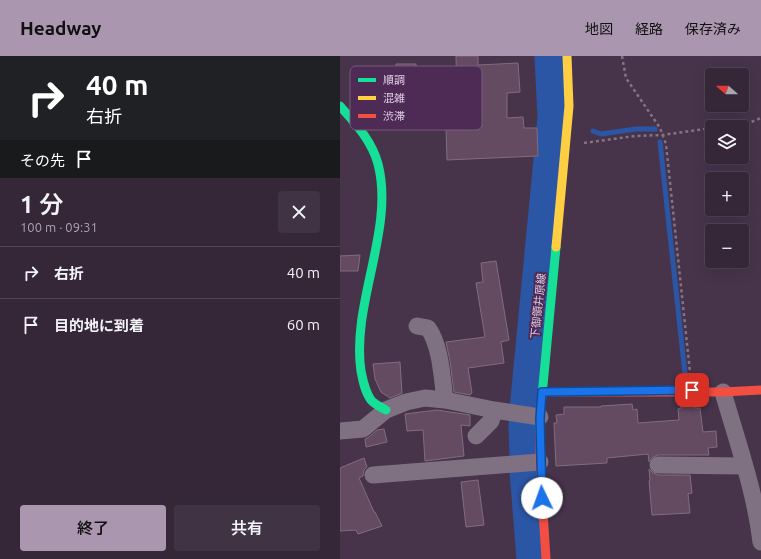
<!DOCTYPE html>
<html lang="ja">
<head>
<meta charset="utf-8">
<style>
  :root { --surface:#352738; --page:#403343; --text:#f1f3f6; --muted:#aaa5ae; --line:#4f4453; --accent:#aa96ae }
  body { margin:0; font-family:Ubuntu,"Noto Sans JP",sans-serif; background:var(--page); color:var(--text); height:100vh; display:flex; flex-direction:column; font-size:15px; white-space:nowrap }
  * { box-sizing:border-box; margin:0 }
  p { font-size:13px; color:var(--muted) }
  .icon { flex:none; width:22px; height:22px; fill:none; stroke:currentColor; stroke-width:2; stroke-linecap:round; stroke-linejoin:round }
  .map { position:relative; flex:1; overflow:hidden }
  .drawer { display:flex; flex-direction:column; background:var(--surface); width:340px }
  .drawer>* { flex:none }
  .top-card { background:#202124; color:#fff; overflow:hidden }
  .needle { width:26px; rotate:291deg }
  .buttons { position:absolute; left:365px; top:12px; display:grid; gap:8px }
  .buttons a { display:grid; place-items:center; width:44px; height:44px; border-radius:4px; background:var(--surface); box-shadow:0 4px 16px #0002,0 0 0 1px var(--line); font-size:20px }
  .pin { position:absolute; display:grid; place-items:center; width:34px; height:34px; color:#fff; margin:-17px; border-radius:8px; box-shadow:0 2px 6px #0006 }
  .me { position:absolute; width:44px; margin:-22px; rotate:357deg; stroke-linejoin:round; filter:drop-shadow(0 0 3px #0008) }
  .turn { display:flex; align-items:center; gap:14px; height:84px; padding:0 20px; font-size:18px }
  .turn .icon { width:52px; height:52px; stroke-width:2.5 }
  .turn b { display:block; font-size:28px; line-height:34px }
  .then { display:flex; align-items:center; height:38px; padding:0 20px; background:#0003; gap:8px; font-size:15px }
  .round { display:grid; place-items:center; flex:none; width:42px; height:42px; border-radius:4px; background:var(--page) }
  .headline { display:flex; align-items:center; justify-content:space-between; height:68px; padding:0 20px }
  h1 { font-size:24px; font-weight:600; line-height:30px }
  .cta { display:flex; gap:8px; margin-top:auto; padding:8px 20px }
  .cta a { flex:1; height:46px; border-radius:4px; background:var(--accent); color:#111; font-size:16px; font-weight:600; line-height:46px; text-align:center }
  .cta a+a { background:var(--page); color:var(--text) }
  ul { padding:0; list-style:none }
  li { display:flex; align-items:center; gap:12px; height:52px; padding:0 20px; border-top:1px solid var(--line) }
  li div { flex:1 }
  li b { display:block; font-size:15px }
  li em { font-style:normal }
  header { display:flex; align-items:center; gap:24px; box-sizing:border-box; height:56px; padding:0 20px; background:var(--accent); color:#111 }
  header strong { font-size:19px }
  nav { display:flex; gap:22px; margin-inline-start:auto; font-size:14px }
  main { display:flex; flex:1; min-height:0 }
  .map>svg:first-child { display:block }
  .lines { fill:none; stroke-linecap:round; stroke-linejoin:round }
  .stream { stroke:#2b56a6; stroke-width:5 }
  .river { stroke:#2b56a6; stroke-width:29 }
  .building { fill:#654b62; stroke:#806d7e }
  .path { stroke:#817583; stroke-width:2.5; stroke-dasharray:3 3; stroke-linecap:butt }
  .street { stroke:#7f7182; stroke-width:17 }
  .fast { stroke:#16e098; stroke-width:9 }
  .slow { stroke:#ffcf43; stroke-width:9 }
  .jam { stroke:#f24e42; stroke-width:9 }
  .route-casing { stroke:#114b97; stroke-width:10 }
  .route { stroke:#1a73e8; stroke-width:7 }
  .labels { text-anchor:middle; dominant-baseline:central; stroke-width:4; stroke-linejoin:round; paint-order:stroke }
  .street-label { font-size:11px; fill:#e0cbe4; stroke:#4d2b54 }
  .key { fill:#4d2b54; stroke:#795b7f; stroke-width:1 }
  .key-label { font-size:11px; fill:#e0cbe4 }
</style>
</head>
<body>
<header>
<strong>Headway</strong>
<nav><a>地図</a><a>経路</a><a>保存済み</a></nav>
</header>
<main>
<section class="drawer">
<div class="top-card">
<div class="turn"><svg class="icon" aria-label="right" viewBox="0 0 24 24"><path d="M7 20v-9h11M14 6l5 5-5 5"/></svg><div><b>40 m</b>右折</div></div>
<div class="then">その先<svg class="icon" aria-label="arrive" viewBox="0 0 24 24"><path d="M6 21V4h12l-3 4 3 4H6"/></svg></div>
</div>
<div class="headline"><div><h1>1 分</h1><p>100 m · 09:31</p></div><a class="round"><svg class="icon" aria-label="close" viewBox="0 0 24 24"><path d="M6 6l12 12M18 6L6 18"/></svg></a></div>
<ul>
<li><svg class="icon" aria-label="right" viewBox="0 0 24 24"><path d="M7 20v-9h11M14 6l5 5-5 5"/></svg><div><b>右折</b></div><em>40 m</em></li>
<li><svg class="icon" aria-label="arrive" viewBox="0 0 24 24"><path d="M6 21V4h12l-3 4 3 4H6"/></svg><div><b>目的地に到着</b></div><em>60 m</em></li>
</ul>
<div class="cta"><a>終了</a><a>共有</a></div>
</section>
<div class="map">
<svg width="421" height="503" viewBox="0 0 421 503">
  <rect width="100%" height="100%" fill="#47344b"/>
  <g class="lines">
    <!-- stream -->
    <path class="stream" d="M253,75L261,78L296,73H315
      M320,86L346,327H349"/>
    <!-- river -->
    <path class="river" d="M184,354L212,62L209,0
      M183,369L184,402
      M184,415L191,503"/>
  </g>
  <!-- building -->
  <path class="building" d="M116,0H138V9L178,7L180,36L167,37V62L183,61L184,72H197L198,100L107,104L106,71H110V46H117Z
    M56,8H76V63L51,67L49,52L55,51L54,47L56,46Z
    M20,199L18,215H0V200Z
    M156,205L169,284L161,286L164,307L128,312L132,337L130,339L114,336L110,305L106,286L145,281L136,227L143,226L141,207Z
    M60,306L62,337L50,342L41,336L35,323L33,308Z
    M292,348L293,354L297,353L298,367L339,364L338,353L341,352L342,350L355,348V352H360L363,376L376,375L377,391L368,392L369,399H318L313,401L309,406L308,398L267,402V407L216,410L214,367H217L216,359L224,358V351H261V350Z
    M97,354L130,359V370L121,369L124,400L85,405L83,374L67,375L65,358Z
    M44,373L47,386L26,391L25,383L29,381L37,374Z
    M24,402L27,411L24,414L23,420L19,422L34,456H35L42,470L18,478L16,474L0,475V412Z
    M309,413L313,417L318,419H350L352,437L348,438L350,457L312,459L309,425L310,424Z
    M138,424L144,469L126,471L121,426Z"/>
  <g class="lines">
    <!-- path -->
    <path class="path" d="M282,0L286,22L320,72L326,88L350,316
      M376,71L411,66L421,62
      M244,87L295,80L322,79L372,72"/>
    <!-- street -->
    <path class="street" d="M77,270L88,272C101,290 102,322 105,344
      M383,336C397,385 415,435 421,486
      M0,375L23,373L46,354L66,346L85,342L105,344L154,354L200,361
      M136,380L151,365L154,354
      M318,409L404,410
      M33,419L200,406"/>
    <!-- fast -->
    <path class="fast" d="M0,50C15,67 32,85 38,108C55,173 11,248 21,315C23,325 25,336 31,344C34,348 41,351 46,354
      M200,376V361L216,191"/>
    <!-- slow -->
    <path class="slow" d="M216,191L229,50L227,0"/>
    <!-- jam -->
    <path class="jam" d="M202,336H383L421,334
      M200,376V406L206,503"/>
  </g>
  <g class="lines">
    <defs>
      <path id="route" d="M202,442L200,362L202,336L352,334"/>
    </defs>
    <!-- route casing -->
    <use href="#route" class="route-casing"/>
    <!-- route -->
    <use href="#route" class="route"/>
  </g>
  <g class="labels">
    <!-- street labels -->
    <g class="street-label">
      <text transform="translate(198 250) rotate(-84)">下御領井原線</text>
    </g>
  </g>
  <!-- legend -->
  <rect x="10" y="10" width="132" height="64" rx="6" class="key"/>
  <rect x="18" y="22" width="18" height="4" fill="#16e098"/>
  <rect x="18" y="40" width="18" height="4" fill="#ffcf43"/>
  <rect x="18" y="58" width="18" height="4" fill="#f24e42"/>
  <g class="key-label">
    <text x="43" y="28">順調</text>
    <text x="43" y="46">混雑</text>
    <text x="43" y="64">渋滞</text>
  </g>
</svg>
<div class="buttons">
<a><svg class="needle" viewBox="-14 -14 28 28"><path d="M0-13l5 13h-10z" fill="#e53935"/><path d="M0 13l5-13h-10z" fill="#aaa5ae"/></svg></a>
<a><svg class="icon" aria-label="layers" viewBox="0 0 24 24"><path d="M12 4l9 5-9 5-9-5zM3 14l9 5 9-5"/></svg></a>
<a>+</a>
<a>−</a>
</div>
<div class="pin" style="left:352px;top:334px;background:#d93025"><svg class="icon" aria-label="arrive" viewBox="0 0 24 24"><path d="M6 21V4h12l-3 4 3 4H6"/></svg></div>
<svg class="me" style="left:202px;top:442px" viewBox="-20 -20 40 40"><circle r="19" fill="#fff"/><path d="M0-13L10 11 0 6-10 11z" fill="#1a73e8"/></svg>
</div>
</main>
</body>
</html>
